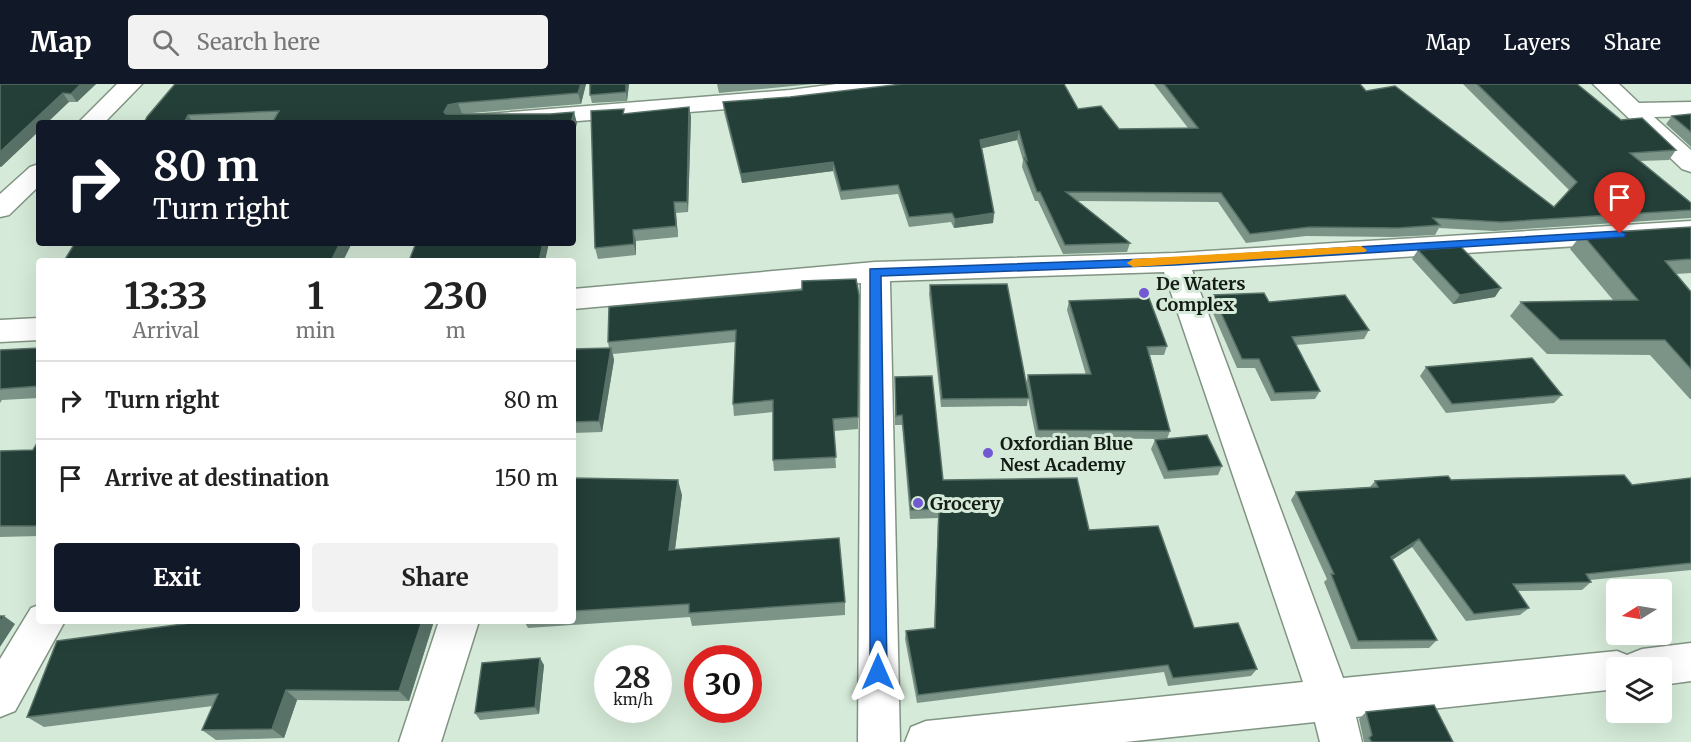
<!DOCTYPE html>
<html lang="en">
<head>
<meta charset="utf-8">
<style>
  :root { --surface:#fff; --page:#f2f2f2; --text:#222; --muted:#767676; --line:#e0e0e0; --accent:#111827 }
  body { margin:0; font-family:Merriweather,serif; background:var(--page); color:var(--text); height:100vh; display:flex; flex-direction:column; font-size:22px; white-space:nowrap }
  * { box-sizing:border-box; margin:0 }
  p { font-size:20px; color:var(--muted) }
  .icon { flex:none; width:33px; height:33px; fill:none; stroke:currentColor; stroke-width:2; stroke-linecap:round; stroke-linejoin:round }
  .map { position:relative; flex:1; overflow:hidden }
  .sheet { position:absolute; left:36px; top:174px; width:540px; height:366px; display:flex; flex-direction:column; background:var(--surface); border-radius:6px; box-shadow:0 6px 24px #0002 }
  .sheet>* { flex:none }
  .guide { position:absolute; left:36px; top:36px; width:540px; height:126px; border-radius:6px; box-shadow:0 6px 24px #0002; background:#111827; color:#fff; overflow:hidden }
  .needle { width:39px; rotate:259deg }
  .tools { position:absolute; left:1606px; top:495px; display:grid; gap:12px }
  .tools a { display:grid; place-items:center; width:66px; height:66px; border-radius:6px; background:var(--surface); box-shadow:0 6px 24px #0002; font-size:30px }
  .speed { position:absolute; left:594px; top:561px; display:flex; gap:12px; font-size:30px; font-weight:700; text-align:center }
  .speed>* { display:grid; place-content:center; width:78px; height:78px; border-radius:50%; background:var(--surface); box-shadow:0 6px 24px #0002; line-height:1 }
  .speed small { font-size:15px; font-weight:400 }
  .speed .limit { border:9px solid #d22; background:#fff; color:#111 }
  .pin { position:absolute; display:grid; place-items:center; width:51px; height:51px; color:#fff; margin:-62px -26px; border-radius:50% 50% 50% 0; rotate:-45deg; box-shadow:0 0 6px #0007 }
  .pin .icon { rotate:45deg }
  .me { position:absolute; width:66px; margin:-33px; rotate:0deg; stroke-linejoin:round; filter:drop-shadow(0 0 4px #0008) }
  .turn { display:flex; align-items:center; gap:21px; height:126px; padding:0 18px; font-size:27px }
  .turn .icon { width:78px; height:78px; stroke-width:2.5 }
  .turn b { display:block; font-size:42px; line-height:51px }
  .eta { display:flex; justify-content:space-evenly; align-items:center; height:102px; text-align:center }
  .eta b { font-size:36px; font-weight:700; line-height:42px }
  .button { display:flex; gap:12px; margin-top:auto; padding:12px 18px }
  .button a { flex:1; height:69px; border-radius:6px; background:var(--accent); color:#fff; font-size:24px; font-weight:700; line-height:69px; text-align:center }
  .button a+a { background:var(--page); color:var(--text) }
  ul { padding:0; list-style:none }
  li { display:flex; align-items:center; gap:18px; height:78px; padding:0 18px; border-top:2px solid var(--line) }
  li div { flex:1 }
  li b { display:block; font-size:22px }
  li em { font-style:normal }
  header { display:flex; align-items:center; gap:36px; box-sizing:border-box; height:84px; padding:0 30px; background:var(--accent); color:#fff }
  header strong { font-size:28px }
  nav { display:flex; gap:33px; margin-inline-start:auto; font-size:21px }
  .search { width:420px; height:54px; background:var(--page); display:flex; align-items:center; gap:15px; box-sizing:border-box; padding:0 21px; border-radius:6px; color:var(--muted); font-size:22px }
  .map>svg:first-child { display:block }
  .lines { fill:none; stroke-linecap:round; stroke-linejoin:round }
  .minor-casing { stroke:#809483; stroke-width:3 }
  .minor { fill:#fff; fill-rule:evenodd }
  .wall { fill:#7c9488 }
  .shaded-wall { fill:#597268 }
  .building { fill:#243e38; stroke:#597268; stroke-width:1.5 }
  .route { fill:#1a73e8; stroke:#114b97; stroke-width:1.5 }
  .slow { fill:#f59e0b }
  .poi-dot { fill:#7259d3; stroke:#d5ead8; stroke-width:2 }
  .labels { text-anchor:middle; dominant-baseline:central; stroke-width:6; stroke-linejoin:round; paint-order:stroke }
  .poi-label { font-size:18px; font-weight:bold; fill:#141c15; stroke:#d5ead8; text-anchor:start }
</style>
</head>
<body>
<header>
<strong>Map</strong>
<div class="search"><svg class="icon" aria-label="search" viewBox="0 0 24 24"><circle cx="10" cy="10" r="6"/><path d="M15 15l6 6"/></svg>Search here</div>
<nav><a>Map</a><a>Layers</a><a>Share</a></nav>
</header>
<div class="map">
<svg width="1691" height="658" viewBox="0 0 1691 658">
  <rect width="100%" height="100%" fill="#d5ead8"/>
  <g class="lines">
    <defs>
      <path id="minor" d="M117,0H142L104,39H78Z
        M836,0H901L897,5L889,7L790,20L553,39H450L453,34L462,32L790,6Z
        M1593,0H1619L1639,19L1691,18V32L1654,33L1691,66V88L1682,85Z
        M39,80V102L9,131L0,133V110L30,83Z
        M1691,137V155L1192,186L1343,594L1617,567L1627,571L1642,565L1691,559V597L1662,601V584H1617V605L1356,633L1362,658H1320L1315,638L1125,658H905L911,643L926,637L1303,598L1164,188L890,197L900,658H858L861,199L573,225V205L875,178L1175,169Z
        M39,234V256L0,258V236Z
        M39,521V537H65L15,627L0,633V575L31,524Z
        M439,537H479L441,658H399Z"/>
    </defs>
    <!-- minor casing -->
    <use href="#minor" class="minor-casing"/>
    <!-- minor -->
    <use href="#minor" class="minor"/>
  </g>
  <!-- wall -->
  <path class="wall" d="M0,0H96L77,18H69L39,39V47L1,83H0Z
    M175,0H586L581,20L460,30L577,39H144Z
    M629,0L627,17L592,19L590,11Z
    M717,0H813L719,9Z
    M1154,0H1360L1366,7L1554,123L1569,106L1463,0H1577L1621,36L1676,66L1669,76L1640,77L1691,119V134L1494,147L1439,144L1435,151L1393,153L1306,152L1246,159L1218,118L1078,117L1130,159L1127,168L1063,170L1038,117H1035L1022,83L1023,76L1017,56L982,64L994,129L993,139L954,144L951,138L909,143L898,110L841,116L833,87L742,99L724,28L723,18L1078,25L1119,45L1188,44Z
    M689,23L691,33L688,128L676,129L678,153L636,157V171L598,175L595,164L625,30Z
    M1691,30V63L1666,40L1672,32Z
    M1691,143V189L1676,190L1691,208V315H1690L1650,271L1547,270L1510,232L1521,218L1613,216L1570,165L1582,150Z
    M1418,166L1495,213L1453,220L1412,175Z
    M930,201L1026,299L1028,291H1086L1067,226L1069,217L1167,262L1164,271H1150L1170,347L1167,355L1036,354L1028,314L1027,322L941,323L929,210Z
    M859,211L858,345L834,347L836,384L774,387L773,376V328L734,332L733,320L735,258L613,270L614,276L602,348L573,349V265L609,264L608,258Z
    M1213,211L1269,218L1369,246L1364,255L1296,261L1320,307L1315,315L1271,317L1255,284H1237L1209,220Z
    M39,264V314L2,316L0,319V266Z
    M1426,283L1562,311L1554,319L1446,329L1420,292Z
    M895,293L943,396L1089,446L1194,544L1257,585L1251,592L1168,602L1164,588L917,619L905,555L906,547L934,544L938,434L910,435L902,341H895Z
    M39,356V452L0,453V367L33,366Z
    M1155,356L1222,382L1218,391L1164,395L1151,365Z
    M573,394L682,411L675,466L845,518V531L692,542L690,533L528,544L524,537H573Z
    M1691,394V486L1590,496L1591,498L1582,506L1518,507L1529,524L1520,531L1466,537L1412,463L1392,476L1437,556L1429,564L1351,565L1324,498L1327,495L1291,416L1296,408L1370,403L1375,397L1451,396L1632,401Z
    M434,537L409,617L297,616L284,654L216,656L202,646L213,622L44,643L27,633Z
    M544,581L539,630L480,636L475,629Z
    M1366,628L1453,658H1364L1359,635Z"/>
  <!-- shaded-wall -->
  <path class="shaded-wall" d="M81,0H96L77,18L71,10Z
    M581,0H586L581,20L578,9Z
    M626,0H629L627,17L626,8Z
    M63,9L69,18L47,39H39V47L1,83L0,82V68Z
    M458,19L462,30L448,39L444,28L448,21Z
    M689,23L691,33L688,128L687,118Z
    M574,28L577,39L573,56V39H571Z
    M188,31L193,39H184Z
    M1019,47L1017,56L979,65L980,56Z
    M833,78V87L742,99L741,90Z
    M674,118L676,129L678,153L676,142Z
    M994,129L993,139L954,144L955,135Z
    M633,146L636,157V171L634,160Z
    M340,159H352L343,177H331Z
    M543,159H549L545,177H539Z
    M1501,204L1495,213L1453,220L1460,211Z
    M611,264L614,276L602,348L599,337Z
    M678,396L682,411L673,480L669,466Z
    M1419,455L1412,463L1384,481L1391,473Z
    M4,532L15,540L0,563V538Z
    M422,537H434L409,617L399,607Z
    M540,574L544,581L539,630L535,623Z
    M286,606L297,616L284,654L272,645Z"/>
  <!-- building -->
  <path class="building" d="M0,0H81L71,10L63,9L0,68Z
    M175,0H581L578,9L458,19L448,21L444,28L446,30H550L574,28L571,39H272L279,27L188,31L184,39H144L147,33Z
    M590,0H626V8L590,11Z
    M902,0H1064L1078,25L1101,22L1119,45L1198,44L1164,0H1360L1366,7L1395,2L1554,123L1577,98L1477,0H1577L1621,36L1642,34L1676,66L1630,69L1691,119V126L1501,138L1433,134L1440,141L1398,144L1310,143L1250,150L1221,109L1066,108L1130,159L1065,161L1040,108H1037L1024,73L1027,76L1019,47L980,56L994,129L955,135L952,129L909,133L898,101L841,107L833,78L741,90L723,18L790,13Z
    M689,23L687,118H674L676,142L633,146L634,160L595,164L591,27L624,25L623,30Z
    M1691,30V48L1672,32Z
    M1691,143V175L1665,177L1691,208V285L1665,256H1560L1521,218L1638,216L1582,150Z
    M75,159H340L331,177H64Z
    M416,159H543L539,177H409Z
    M1461,163L1501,204L1460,211L1418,166Z
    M856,195L859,211L858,333L833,335L836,373L773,376V316L733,320L736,246L608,258L609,223L802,206V197Z
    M1007,200L1029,314L942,315L930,201Z
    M1264,209L1269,218L1345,211L1369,246L1292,253L1320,307L1275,309L1259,275H1242L1213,211Z
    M1149,214L1167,262L1147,263L1170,347L1038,346L1028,291L1091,290L1069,217Z
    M39,264V302L0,305V266Z
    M611,264L599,337L573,338V265Z
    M1532,274L1562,311L1452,320L1426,283Z
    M932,292L943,396L1077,394L1089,446L1158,442L1194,544L1238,539L1257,585L1173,594L1168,581L918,611L906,547L935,544L939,425L911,426L902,331L896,332L895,293Z
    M1207,351L1222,382L1168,387L1155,356Z
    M39,356V437L36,442H0V367L33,366Z
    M1624,391L1632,401L1691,394V479L1586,490L1591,498L1513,500L1529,524L1474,530L1419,455L1391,473L1437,556L1358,557L1331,490H1334L1296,408L1378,403L1375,397L1448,392L1451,396Z
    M573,394L678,396L669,466L839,454L845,518L689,529V520L573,527Z
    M0,532H4L0,538Z
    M205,537H422L399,607L286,606L272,645L202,646L218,610L27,633L57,557Z
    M540,574L535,623L475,629L482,579Z
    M1434,621L1453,658H1372L1369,654L1372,651L1366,628Z"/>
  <!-- route -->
  <path class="route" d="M1620,147L1626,150L1624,153L1175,181L881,192L887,588L884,593L878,596L872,593L870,588V185L1175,174Z"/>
  <!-- slow -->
  <path class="slow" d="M1361,162L1367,166L1365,168L1133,183L1127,179L1133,175Z"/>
  <!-- markers -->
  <g class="poi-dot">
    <circle cx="1144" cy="209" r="6"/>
    <circle cx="988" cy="369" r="6"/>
    <circle cx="918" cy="419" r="6"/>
  </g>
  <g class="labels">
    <!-- poi labels -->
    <g class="poi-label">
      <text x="1156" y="199">De Waters<tspan x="1156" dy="21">Complex</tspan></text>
      <text x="1000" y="359">Oxfordian Blue<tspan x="1000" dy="21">Nest Academy</tspan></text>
      <text x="930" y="419">Grocery</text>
    </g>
  </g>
</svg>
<div class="tools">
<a><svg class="needle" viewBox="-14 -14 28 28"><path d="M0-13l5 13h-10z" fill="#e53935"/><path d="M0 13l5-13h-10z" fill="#767676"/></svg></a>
<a><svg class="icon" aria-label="layers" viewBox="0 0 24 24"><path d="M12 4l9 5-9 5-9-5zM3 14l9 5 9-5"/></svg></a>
</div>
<div class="speed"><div>28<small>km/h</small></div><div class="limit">30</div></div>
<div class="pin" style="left:1620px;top:150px;background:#d93025"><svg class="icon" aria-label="arrive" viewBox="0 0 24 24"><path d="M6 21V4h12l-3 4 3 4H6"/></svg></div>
<svg class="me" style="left:878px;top:588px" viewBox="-20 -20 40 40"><path d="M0-17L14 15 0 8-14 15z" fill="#1a73e8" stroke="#fff" stroke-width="4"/></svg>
<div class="guide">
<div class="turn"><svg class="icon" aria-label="right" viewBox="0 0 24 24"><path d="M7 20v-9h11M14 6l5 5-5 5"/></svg><div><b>80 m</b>Turn right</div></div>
</div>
<section class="sheet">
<div class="eta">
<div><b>13:33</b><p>Arrival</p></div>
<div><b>1</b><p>min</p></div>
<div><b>230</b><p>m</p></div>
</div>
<ul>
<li><svg class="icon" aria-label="right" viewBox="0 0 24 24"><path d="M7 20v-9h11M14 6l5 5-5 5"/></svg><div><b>Turn right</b></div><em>80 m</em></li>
<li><svg class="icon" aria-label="arrive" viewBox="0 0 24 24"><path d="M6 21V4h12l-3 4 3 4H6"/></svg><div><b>Arrive at destination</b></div><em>150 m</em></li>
</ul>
<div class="button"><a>Exit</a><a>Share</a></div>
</section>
</div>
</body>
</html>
